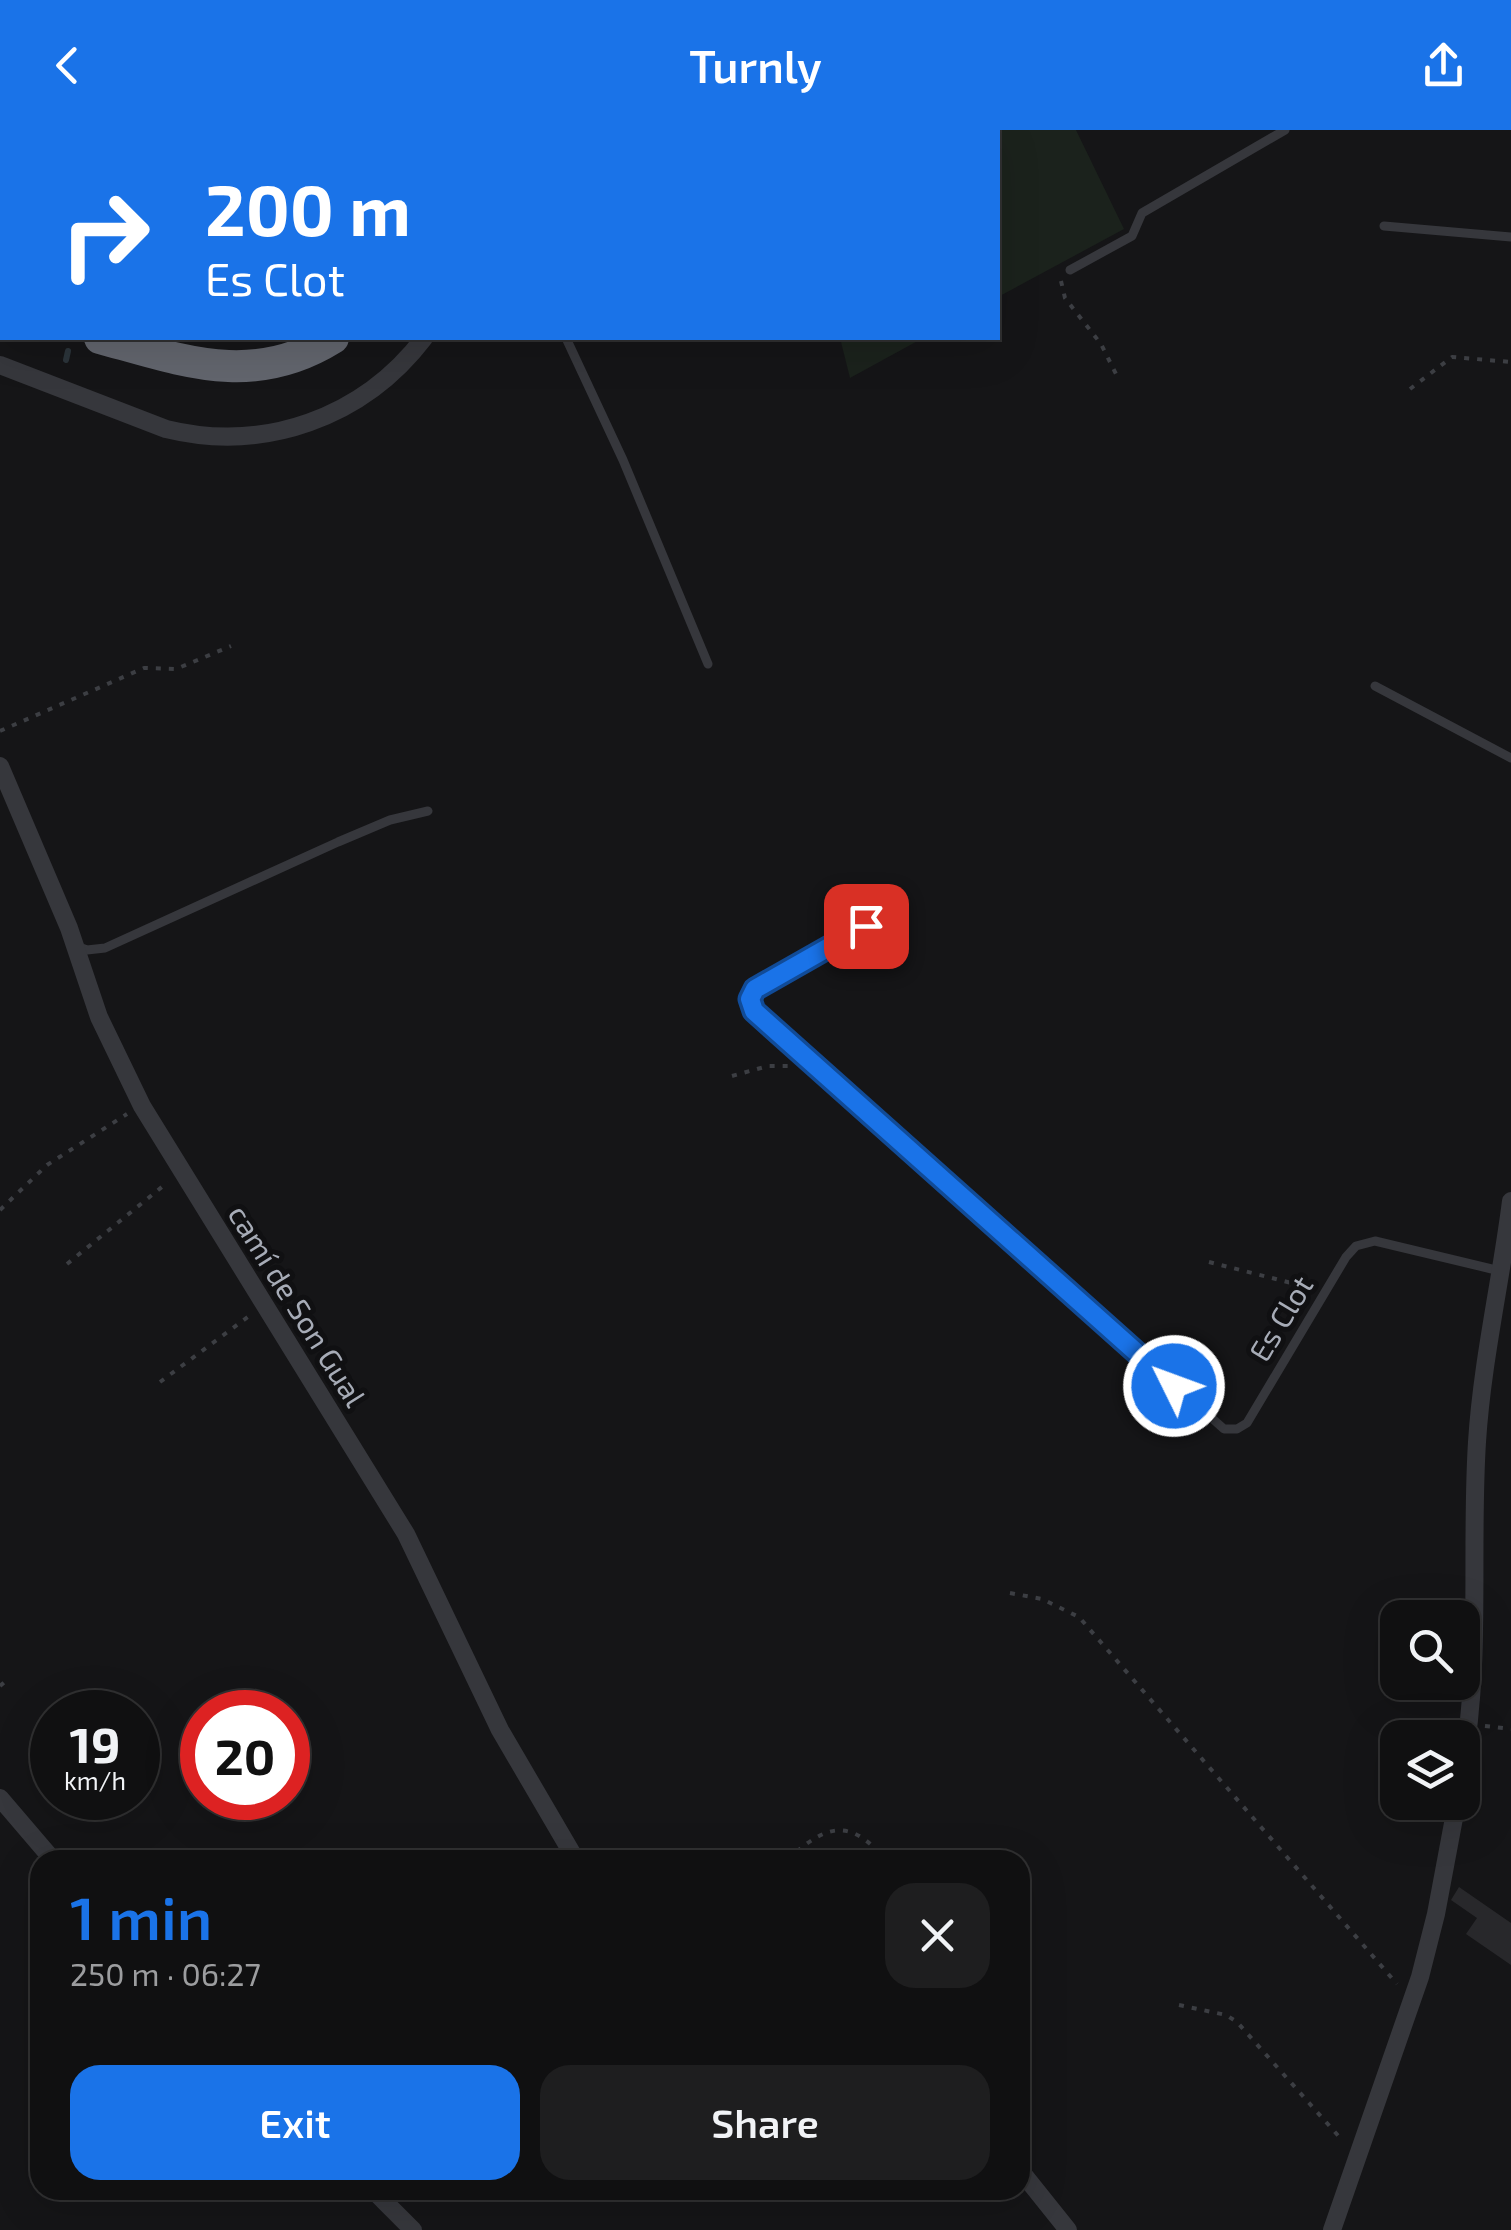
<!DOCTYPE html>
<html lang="en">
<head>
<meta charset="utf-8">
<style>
  :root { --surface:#101011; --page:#1e1e1f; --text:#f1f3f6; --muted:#9c9d9f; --line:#303031; --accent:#1a73e8 }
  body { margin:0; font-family:"Exo 2",sans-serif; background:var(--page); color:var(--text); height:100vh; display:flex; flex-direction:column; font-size:38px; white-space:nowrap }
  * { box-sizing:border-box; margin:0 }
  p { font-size:32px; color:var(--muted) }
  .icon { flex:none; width:55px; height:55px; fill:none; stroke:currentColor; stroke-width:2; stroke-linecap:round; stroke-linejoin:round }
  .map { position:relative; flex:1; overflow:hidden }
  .sheet { position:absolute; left:30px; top:1720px; width:1000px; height:350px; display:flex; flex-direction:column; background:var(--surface); border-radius:30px; box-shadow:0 10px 40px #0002,0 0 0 2px var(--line) }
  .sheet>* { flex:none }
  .guide { position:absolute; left:0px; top:0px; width:1000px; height:210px; box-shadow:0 10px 40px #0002,0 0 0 2px var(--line); background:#1a73e8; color:#fff; overflow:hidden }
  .buttons { position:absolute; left:1380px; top:1470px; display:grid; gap:20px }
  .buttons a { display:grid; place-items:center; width:100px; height:100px; border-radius:20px; background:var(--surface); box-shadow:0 10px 40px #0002,0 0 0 2px var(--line); font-size:50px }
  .speed { position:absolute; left:30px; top:1560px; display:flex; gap:20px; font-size:50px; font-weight:700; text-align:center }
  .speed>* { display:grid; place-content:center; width:130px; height:130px; border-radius:50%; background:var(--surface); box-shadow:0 10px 40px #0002,0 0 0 2px var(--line); line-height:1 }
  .speed small { font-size:25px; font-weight:400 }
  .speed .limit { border:15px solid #d22; background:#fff; color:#111 }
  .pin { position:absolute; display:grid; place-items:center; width:85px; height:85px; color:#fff; margin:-42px; border-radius:20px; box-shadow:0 5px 15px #0006 }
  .me { position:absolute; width:110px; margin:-55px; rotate:312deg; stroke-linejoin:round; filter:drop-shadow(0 0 8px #0008) }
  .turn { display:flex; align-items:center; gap:35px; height:210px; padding:0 40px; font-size:45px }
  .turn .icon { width:130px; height:130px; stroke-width:2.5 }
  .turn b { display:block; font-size:70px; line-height:85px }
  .round { display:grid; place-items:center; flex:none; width:105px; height:105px; border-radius:30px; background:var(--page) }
  .overview { display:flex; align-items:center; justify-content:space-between; height:170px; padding:0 40px }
  h1 { font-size:60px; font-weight:600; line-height:75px; color:var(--accent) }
  .action { display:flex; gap:20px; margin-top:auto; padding:20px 40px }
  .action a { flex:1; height:115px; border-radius:30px; background:var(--accent); color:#fff; font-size:40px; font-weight:600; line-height:115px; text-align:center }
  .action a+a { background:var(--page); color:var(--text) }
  header { display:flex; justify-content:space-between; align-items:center; height:130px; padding:0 40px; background:var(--accent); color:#fff; font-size:45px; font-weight:600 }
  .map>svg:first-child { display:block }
  .green { fill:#1b221c }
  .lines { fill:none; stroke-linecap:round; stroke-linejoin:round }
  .stream { stroke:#2b343a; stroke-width:6 }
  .building { fill:#28282b }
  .path { stroke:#3c3e43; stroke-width:4; stroke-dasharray:5 8; stroke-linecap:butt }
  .lane { stroke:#36373c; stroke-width:9 }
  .street { stroke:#36373c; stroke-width:18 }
  .highway { stroke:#62656d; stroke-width:32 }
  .route-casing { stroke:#114b97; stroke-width:25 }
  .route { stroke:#1a73e8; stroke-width:18 }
  .labels { text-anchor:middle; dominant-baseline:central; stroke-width:10; stroke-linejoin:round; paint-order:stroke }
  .street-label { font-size:30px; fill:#a7acb7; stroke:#101012 }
</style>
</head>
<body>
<header><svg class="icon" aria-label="back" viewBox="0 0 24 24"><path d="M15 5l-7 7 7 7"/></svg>Turnly<svg class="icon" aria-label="share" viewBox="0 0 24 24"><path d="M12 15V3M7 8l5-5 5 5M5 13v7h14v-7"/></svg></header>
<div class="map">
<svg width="1511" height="2100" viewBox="0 0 1511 2100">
  <rect width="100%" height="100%" fill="#151517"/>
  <!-- green -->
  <path class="green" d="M127,0H381L126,2Z
    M869,0H1076L1124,99L998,167V2H865Z
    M840,208H923L850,248Z"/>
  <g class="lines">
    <!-- stream -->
    <path class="stream" d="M66,230L68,221"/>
  </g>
  <!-- building -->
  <path class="building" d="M1459,1757L1511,1793V1835L1466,1804L1477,1788L1451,1770Z"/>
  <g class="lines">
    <!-- path -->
    <path class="path" d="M1061,151L1065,168L1101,214L1117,246
      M1410,259L1452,227L1511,232
      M0,601L144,538L176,539L231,516
      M732,946L768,936H795
      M0,1080L47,1035L127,984
      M1209,1132L1311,1158
      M67,1134L168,1052
      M160,1252L249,1186
      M1010,1463L1042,1469L1079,1487L1397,1854
      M0,1556L7,1550
      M1485,1596L1511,1599
      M787,1730C827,1694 849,1687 886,1730
      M1179,1875L1226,1885L1237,1892L1342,2010"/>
    <!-- lane -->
    <path class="lane" d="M1384,96L1511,107
      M1070,140L1132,106L1142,83L1285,0
      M566,208L623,330L708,534
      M1375,556L1511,628
      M866,796L755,859L750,869L755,881L1224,1299H1237L1247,1293L1346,1127L1356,1116L1375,1111L1500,1141
      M79,817L87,820L105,818L338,712L390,690L428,681"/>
    <!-- street -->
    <path class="street" d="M477,2V0
      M0,235L166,299C264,323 363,288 424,208
      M0,636L69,798L99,887L142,976L406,1404L500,1600L576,1730
      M1462,1639C1482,1530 1470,1422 1477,1312C1482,1232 1501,1151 1511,1071
      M0,1668L53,1730
      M1020,2040L1068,2100
      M373,2060L413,2100
      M1332,2100L1420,1847L1436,1784L1457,1672"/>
    <!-- highway -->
    <path class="highway" d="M31,2L35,0
      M110,2L112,0
      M390,2V0
      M0,22L2,20
      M0,184H2
      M100,208C184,231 253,258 333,208"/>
  </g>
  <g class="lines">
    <defs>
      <path id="route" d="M866,796L755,859L750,869L754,881L1174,1256"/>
    </defs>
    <!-- route casing -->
    <use href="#route" class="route-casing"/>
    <!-- route -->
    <use href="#route" class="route"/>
  </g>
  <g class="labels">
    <!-- street labels -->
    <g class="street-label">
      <text transform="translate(298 1175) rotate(58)">camí de Son Gual</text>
      <text transform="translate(1280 1188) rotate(-59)">Es Clot</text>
    </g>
  </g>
</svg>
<div class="buttons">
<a><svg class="icon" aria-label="search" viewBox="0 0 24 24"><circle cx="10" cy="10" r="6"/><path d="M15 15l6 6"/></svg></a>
<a><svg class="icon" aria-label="layers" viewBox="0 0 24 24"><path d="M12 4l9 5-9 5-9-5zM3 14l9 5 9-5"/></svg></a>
</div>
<div class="speed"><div>19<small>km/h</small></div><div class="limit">20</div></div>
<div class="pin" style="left:866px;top:796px;background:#d93025"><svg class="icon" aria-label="arrive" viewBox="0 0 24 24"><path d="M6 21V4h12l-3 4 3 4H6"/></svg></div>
<svg class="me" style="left:1174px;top:1256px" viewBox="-20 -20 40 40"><circle r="17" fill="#1a73e8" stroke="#fff" stroke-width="3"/><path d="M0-11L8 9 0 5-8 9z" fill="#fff"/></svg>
<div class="guide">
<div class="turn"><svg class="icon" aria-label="right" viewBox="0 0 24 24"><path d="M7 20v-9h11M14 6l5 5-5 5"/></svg><div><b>200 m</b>Es Clot</div></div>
</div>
<section class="sheet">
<div class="overview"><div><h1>1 min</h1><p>250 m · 06:27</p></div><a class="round"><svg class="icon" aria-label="close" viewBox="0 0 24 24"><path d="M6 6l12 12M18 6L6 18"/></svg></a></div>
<div class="action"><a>Exit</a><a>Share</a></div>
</section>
</div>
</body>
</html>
